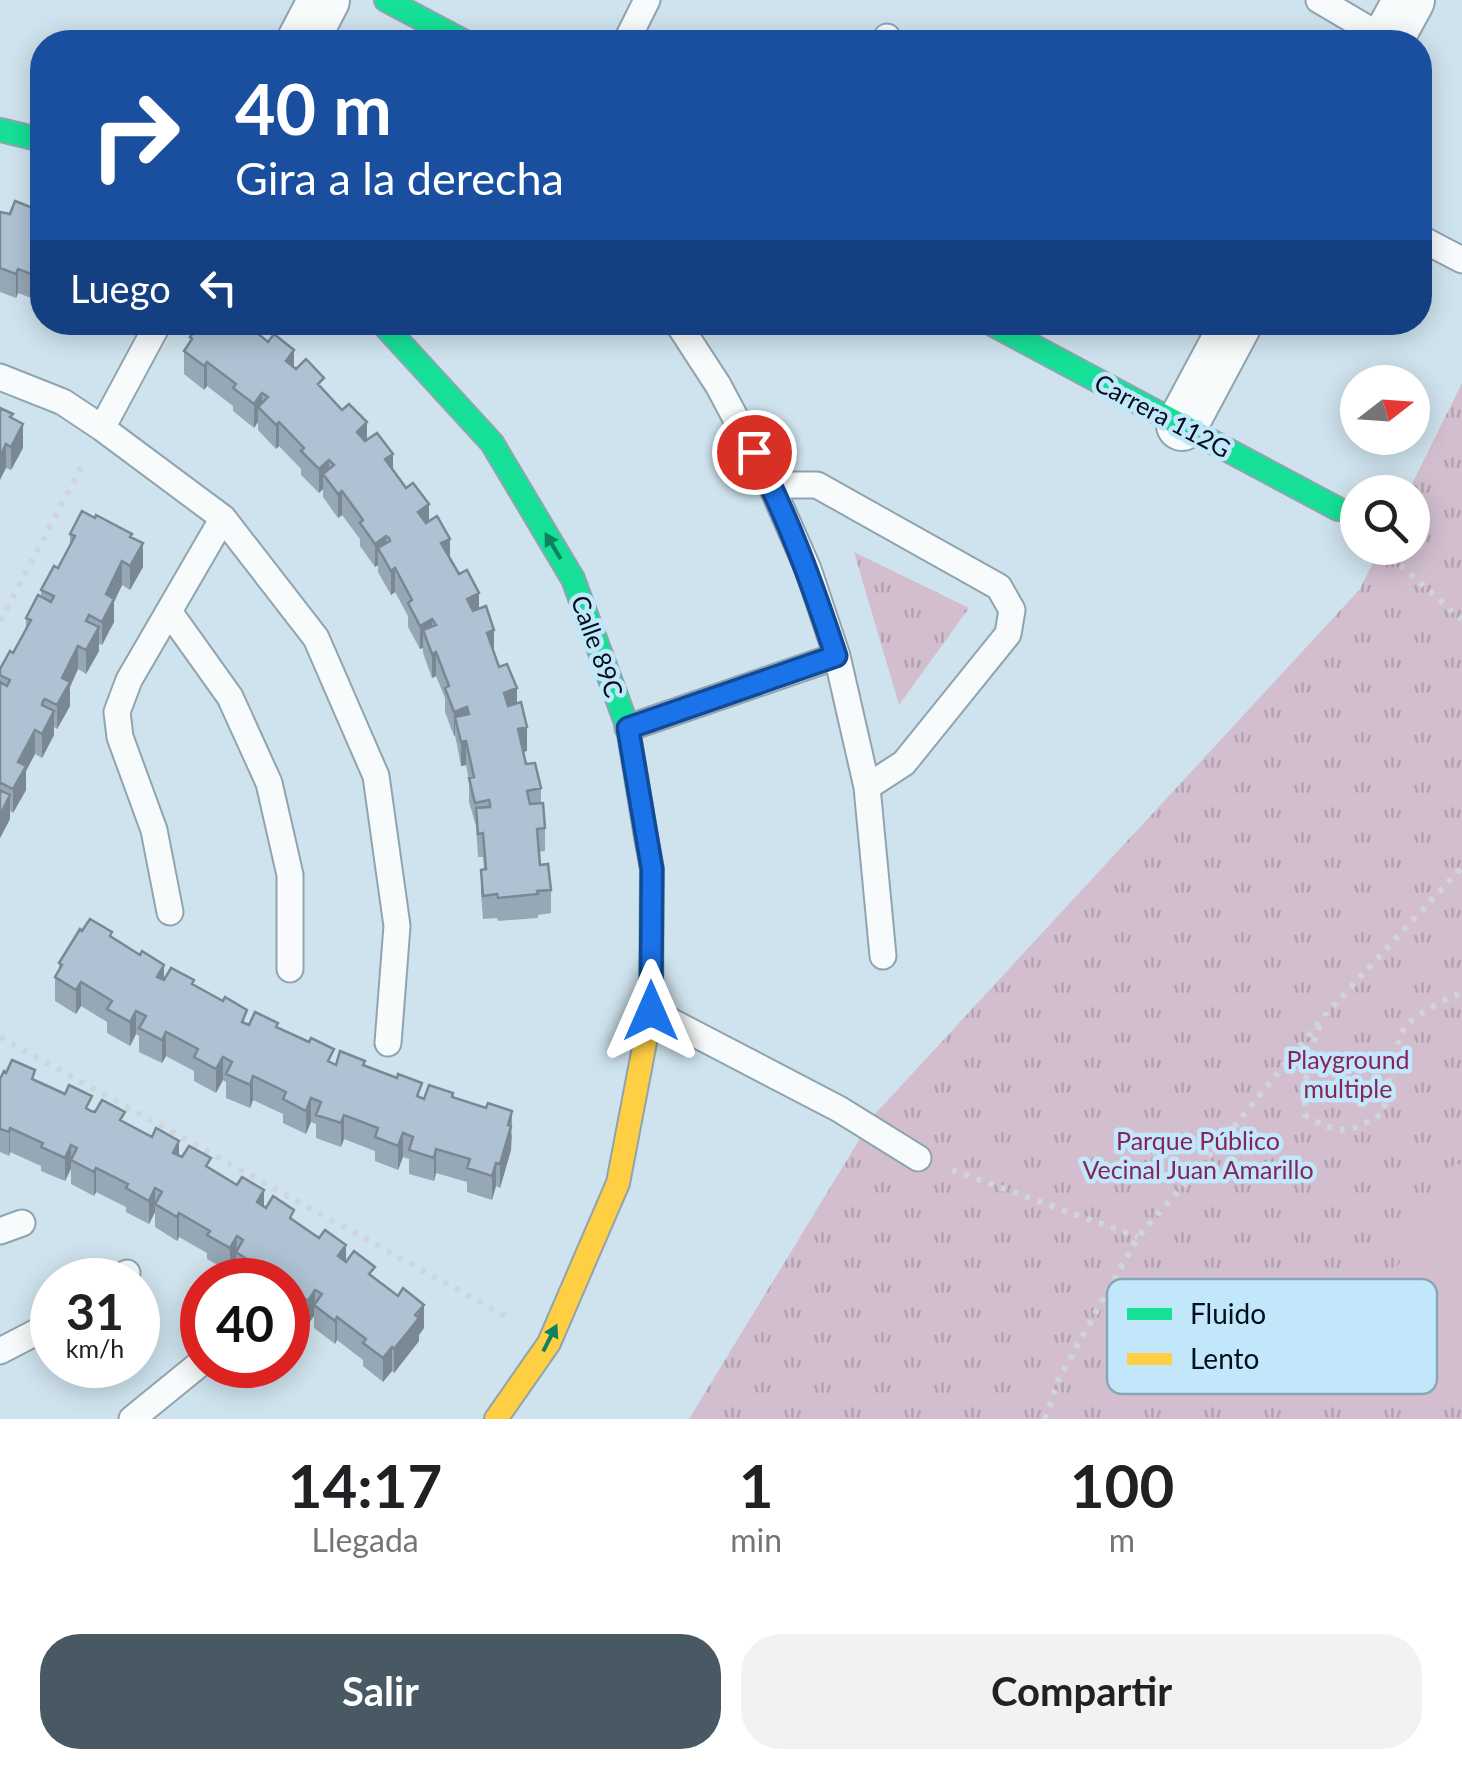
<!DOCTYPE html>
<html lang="es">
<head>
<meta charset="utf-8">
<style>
  :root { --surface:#fff; --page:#f2f2f2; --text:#202124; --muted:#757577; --accent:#485964 }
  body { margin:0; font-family:Lato,sans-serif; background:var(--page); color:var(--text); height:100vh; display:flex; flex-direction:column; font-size:38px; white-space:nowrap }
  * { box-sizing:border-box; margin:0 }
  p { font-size:32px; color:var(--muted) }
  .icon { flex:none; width:55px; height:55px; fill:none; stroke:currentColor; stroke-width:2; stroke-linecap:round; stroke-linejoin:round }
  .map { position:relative; height:1419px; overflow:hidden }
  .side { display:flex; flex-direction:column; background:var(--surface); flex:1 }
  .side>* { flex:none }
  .guide { position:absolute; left:30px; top:30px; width:1402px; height:305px; border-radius:40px; box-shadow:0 5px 25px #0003; background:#1a4fa0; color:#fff; overflow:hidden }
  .needle { width:65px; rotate:73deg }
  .tools { position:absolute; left:1340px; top:365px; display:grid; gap:20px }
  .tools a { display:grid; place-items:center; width:90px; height:90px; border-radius:50%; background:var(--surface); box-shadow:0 5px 25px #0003; font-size:50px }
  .speed { position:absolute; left:30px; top:1258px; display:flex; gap:20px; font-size:50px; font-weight:700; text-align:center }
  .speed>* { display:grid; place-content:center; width:130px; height:130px; border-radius:50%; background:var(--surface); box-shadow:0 5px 25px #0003; line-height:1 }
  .speed small { font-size:25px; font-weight:400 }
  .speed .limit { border:15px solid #d22; background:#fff; color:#111 }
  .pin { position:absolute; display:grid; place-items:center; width:85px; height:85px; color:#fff; margin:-42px; border:5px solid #fff; border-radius:50%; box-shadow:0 2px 10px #0007 }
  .me { position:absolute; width:110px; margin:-55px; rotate:0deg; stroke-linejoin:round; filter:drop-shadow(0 0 8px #0008) }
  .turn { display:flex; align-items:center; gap:35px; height:210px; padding:0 40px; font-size:45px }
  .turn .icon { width:130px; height:130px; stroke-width:2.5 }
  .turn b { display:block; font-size:70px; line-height:85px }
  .then { display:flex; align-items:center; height:95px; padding:0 40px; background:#0003; gap:20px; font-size:38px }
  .eta { display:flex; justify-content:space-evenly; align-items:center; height:170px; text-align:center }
  .eta b { font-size:60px; font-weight:700; line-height:70px }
  .button { display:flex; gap:20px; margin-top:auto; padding:20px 40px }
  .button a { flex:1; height:115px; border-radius:40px; background:var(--accent); color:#fff; font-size:40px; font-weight:700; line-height:115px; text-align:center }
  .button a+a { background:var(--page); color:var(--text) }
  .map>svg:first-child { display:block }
  .park { fill:url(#park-tufts) }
  .garden { fill:#d2becf }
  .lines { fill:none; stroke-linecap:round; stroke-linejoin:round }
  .lane-casing { stroke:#8fa4af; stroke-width:29 }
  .street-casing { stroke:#8fa4af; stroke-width:54 }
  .fast-casing { stroke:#8fa4af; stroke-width:26 }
  .slow-casing { stroke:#8fa4af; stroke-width:26 }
  .path { stroke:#cfd5d9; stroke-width:6; stroke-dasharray:5 8; stroke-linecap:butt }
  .lane { stroke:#f8fbfc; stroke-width:25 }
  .street { stroke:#f8fbfc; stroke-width:50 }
  .fast { stroke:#16e098; stroke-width:22 }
  .slow { stroke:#ffcf43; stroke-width:22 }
  .wall { fill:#96a7b5 }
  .shaded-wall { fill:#7a8894 }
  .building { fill:#aec2d3; stroke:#7a8894; stroke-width:2.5 }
  .oneway { fill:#0c825f }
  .route-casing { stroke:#114b97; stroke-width:25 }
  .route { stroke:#1a73e8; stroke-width:18 }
  .labels { text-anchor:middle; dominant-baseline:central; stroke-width:9; stroke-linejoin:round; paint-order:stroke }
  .street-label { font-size:25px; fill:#000f1a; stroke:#c2e7fb }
  .park-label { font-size:25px; fill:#842559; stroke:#c2e7fb }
  .key { fill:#c2e7fb; stroke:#88a6b8; stroke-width:2.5 }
  .key-label { font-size:28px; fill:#000f1a }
</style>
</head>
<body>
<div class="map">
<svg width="1462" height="1419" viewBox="0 0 1462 1419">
  <defs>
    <pattern id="park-tufts" width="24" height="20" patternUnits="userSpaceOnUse" patternTransform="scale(2.5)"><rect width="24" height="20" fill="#d2becf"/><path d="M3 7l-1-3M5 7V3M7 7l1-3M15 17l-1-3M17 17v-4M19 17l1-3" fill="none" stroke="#b2a2b1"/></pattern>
  </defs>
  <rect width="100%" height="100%" fill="#cfe3ee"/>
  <!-- park -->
  <path class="park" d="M1462,383V1419H689L875,1114L1360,589L1380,548H1412V492H1408Z
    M854,552L969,608L899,705Z"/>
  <!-- garden -->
  <path class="garden" d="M1455,1162L1462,1166V1403L1355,1343Z"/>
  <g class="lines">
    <defs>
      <path id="lane" d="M1319,0L1387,40
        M626,42L647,0
        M884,42L887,37
        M1420,238L1462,260
        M677,322L718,385L771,485L808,569L837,656L867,787L883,956
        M0,377L63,402L102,428L223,518L316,638L376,776L397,926L388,1043
        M102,428L159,322
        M771,485H817L999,587L1012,610L1008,634L904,763L867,787
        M170,613L230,697L269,783L290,875V969
        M628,728L837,656
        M170,912L154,830L120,737L117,712L129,680L223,518
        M651,1011L839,1109L918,1158
        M0,1231L22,1223
        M116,1280L127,1273
        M0,1351L52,1324
        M132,1419L202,1362"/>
      <path id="street" d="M302,42L324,0
        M1386,42L1409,0
        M1182,425L1237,322"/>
      <path id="fast" d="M386,0L465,42
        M0,130L42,140
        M381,322L492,443L573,579L628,728L646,837
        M988,322L1338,509"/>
      <path id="slow" d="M496,1419L549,1343L618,1183L651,1011L652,869L646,837"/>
    </defs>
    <!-- lane casing -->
    <use href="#lane" class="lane-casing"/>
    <!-- street casing -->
    <use href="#street" class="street-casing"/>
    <!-- fast casing -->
    <use href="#fast" class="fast-casing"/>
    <!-- slow casing -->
    <use href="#slow" class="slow-casing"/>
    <!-- path -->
    <path class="path" d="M1381,548L1462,620
      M0,621L85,460
      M1320,1025C1307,1058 1304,1080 1305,1115C1340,1136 1348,1134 1383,1113C1387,1093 1394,1040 1406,1026C1417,1014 1446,998 1462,993
      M0,1037L505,1316
      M952,1170L1138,1237
      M1045,1419L1059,1378L1138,1237L1233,1128L1325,1015L1462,867"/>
    <!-- lane -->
    <use href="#lane" class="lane"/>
    <!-- street -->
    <use href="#street" class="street"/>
    <!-- fast -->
    <use href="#fast" class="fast"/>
    <!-- slow -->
    <use href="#slow" class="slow"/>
  </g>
  <!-- wall -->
  <path class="wall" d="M0,212L42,221V302L18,293L16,298L0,292Z
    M246,322L294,368L324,391L393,469L429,520L479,609L499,667L517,703L527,751L523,752L526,764L541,788V803L545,828V851L539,852L540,865L551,890V913L538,915V918L498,921L497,918L483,919L481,894V870H484L483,857H478L476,826L469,802V780L466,765L461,766L455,735L454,736L445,712V698L436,676L432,678L423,653V648L420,649L408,627V616L395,592L391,595L378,572V565L375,567L360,546V539L342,515L338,518L323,497V489L319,493L301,475V469L279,446L276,449L258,430V422L254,428L233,411V406L207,386L204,390L184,374V351L190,342V337Z
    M0,408L13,418L23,448L11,470L6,468Z
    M70,534L132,537L143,567L130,590L122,585L114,602V622L102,645L99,644V651L86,674L78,669L70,687V706L57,729L54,727V735L42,758L35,754L26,771V790L13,813L10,811V819L0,838V669L13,653L26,629V618L41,597V590L58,568L70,545Z
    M82,931L112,937L164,980L194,985L247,1025L278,1028L334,1064L365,1066L422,1098H453L512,1135L511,1150L500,1188L496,1186L492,1200L467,1192V1182L436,1173L434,1181L409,1174V1159L403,1157L398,1170L375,1161V1151L344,1139L341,1147L316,1138V1124L311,1122L306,1134L283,1123V1114L253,1100L250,1108L226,1098V1082L223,1080L216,1093L194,1081V1071L166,1056L162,1063L139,1052V1036L136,1034L130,1046L107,1033V1022L81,1006L76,1014L55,1001V977L59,970V963Z
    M0,1079L35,1080L92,1111L125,1123L179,1156L211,1169L264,1207L294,1221L346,1261L375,1278L424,1328L419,1335V1341L394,1373L392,1371L383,1382L363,1366V1360L337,1340L335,1344L314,1328V1316L308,1324L288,1311V1280H242L236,1276V1262L230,1272L207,1259V1253L179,1237L177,1241L155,1227V1212L149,1224L126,1212V1207L96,1192L94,1196L71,1184V1169L65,1181L41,1171V1166L10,1152L9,1156L0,1152Z"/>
  <!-- shaded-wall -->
  <path class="shaded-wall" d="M18,269V293L16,298V274Z
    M294,350V373L286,361Z
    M207,362V386L204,390V366Z
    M262,393V411L258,407V422L254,428V404Z
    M279,422V446L276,449V425Z
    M367,422V446L357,432Z
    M23,424V448L11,470V447Z
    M6,444V468L0,480V457Z
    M393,454V478L385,459Z
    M329,460V481L323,474V489L319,493V469Z
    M342,491V515L338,518V494Z
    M429,504V527L418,512Z
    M386,536V559L378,548V565L375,567V544Z
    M450,539V562L441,543Z
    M143,543V567L130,590V566Z
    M122,561V585L114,602V622L102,645V622L106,594Z
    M395,568V592L391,595V571Z
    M479,593V617L467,623V599Z
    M432,619V642L423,630V648L420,649V626Z
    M99,627V651L86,674V650Z
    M494,630V654L487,633Z
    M78,646V669L70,687V706L57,729V705L62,678Z
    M436,652V676L432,678V654Z
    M517,688V712L504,717V693Z
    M467,707V731L455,717V735L454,736V712Z
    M54,711V735L42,758V734Z
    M527,727V751L518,753V729Z
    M35,730V754L26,771V790L13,813V789L18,762Z
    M466,741V765L461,766V742Z
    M10,795V819L0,838V815Z
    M164,965V989L157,977Z
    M81,982V1006L76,1014V990Z
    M136,1011V1034L130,1046V1022Z
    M166,1032V1056L162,1063V1040Z
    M223,1057V1080L216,1093V1069Z
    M253,1076V1100L250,1108V1085Z
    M311,1098V1122L306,1134V1111Z
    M512,1111L511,1150L500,1188V1164L508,1125Z
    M344,1115V1139L341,1147V1123Z
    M10,1128V1152L9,1156V1132Z
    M403,1133V1157L398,1170V1146Z
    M179,1141V1164L173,1153Z
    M71,1145V1168L65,1181V1158Z
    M436,1149V1173L434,1181V1158Z
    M496,1163V1186L492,1200V1176Z
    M96,1168V1192L94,1196V1172Z
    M155,1188V1212L149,1224V1201Z
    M264,1190V1214L257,1202Z
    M179,1213V1237L177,1241V1217Z
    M237,1236L236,1262L230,1272V1248Z
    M346,1245V1269L338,1256Z
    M260,1262V1280H257V1266Z
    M315,1290L314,1316L308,1324V1301Z
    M424,1305V1328L419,1335V1341L394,1373V1349Z
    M337,1317V1340L335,1344V1321Z
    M392,1347V1371L383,1382V1358Z"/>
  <!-- building -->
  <path class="building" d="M15,201L38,210L36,218L42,221V278L18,269L16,274L0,268V212L10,214Z
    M201,322H244L268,342L274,334L294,350L286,361L296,369L306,359L324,378L318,384L342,410L349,404L367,422L357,432L365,441L377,433L393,454L385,459L406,488L413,483L429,504L418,512L426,523L437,516L450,539L441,543L459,574L467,570L479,593L467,599L473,611L486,606L494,630L487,633L499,667L507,664L517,688L504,693L508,706L521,702L527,727L518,729L526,764L535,763L541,788L527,791L530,804L543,803L545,828L537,829L540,865L548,864L551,890L537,891L538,894L498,898L497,894L483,896L481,870L486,869L483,833L478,834L476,808L490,807V804L489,800L475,803L469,778L474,777L466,741L461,742L455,717L469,714L467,707L454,712L445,688L449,686L436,652L432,654L423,630L436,625L432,619L420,626L408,603L412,600L395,568L391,571L378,548L390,541L389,538L386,536L375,544L360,523L363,520L342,491L338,494L323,474L334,465L329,460L319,469L301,451L304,448L279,422L276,425L258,407L268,397L262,393L254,404L233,388L236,384L207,362L204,366L184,351L192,339L190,337Z
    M0,408L13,414L10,417L23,424L11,447L6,444L0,457Z
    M82,511L95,518L96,515L132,534L130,537L143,543L130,566L122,561L106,594L114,599L102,622L89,615L86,621L99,627L86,650L78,646L62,678L70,682L57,705L45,699L43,701L42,705L54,711L42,734L35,730L18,762L26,766L13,789L1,783L0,785V682L7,686L10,680L0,675V669L10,651L13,653L31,620L26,618L38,595L51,602L54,596L41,590L54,566L58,568L75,536L70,534Z
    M0,790L10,795L0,815Z
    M90,919L112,932L110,936L140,955L142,951L164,965L157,977L164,980L171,968L194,980L192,984L223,1001L225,997L247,1010L242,1022L249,1025L255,1012L278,1023L276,1027L309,1042L311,1038L334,1049L328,1061L336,1065L340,1051L365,1061L363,1065L397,1078L398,1074L422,1083L417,1096L424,1099L429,1085L453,1093L452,1097L486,1108L488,1103L512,1111L508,1125L511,1126L500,1164L496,1163L492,1176L467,1168L470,1159L436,1149L434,1158L409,1150L413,1137L403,1133L398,1146L375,1137L378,1128L344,1115L341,1123L316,1115L321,1102L311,1098L306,1111L283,1099L286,1092L253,1076L250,1085L226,1074L232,1062L223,1057L216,1069L194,1057L198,1049L166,1032L162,1040L139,1028L146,1016L136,1011L130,1022L107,1009L112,1001L81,982L76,990L55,977L62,965L59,963L80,929L82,931Z
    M12,1060L35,1070L32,1079L65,1094L69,1085L92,1096L86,1108L91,1111L95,1112L102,1100L125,1112L120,1120L152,1137L156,1128L179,1141L173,1153L182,1157L189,1146L211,1158L206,1166L237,1185L242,1177L264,1190L257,1202L266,1208L273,1196L294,1210L290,1218L319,1238L325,1230L346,1245L338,1256L346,1262L354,1251L375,1267L369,1274L398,1296L403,1288L424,1305L415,1315L419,1318L394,1349L392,1347L383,1358L363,1343L366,1339L337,1317L335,1321L314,1305L322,1294L319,1292L315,1290L308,1301L288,1287L289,1283L288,1280H285L260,1262L257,1266L236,1252L243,1240L237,1236L230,1248L207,1235L210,1231L179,1213L177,1217L155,1204L162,1192L155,1188L149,1201L126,1188L128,1184L96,1168L94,1172L71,1160L77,1148L71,1145L65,1158L41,1147L43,1143L10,1128L9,1132L0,1129V1079L4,1071L6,1073Z"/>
  <!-- one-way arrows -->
  <defs><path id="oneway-solid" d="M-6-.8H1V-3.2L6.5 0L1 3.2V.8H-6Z" transform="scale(2.5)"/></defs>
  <g class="oneway">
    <use href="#oneway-solid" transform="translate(553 546) rotate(-121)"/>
    <use href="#oneway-solid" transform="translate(550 1338) rotate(-63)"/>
  </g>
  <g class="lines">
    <defs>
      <path id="route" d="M651,1011L652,869L628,728L836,656C813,586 788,517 754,452"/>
    </defs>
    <!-- route casing -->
    <use href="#route" class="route-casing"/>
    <!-- route -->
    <use href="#route" class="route"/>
  </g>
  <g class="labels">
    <!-- street labels -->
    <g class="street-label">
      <text transform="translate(1163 415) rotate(28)">Carrera 112G</text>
      <text transform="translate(598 646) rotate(70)">Calle 89C</text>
    </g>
    <!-- park labels -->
    <g class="park-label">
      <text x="1348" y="1059">Playground<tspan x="1348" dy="29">multiple</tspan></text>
      <text x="1198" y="1140">Parque Público<tspan x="1198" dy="29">Vecinal Juan Amarillo</tspan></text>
    </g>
  </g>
  <!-- legend -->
  <rect x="1107" y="1279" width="330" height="115" rx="15" class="key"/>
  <rect x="1127" y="1308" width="45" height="12" fill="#16e098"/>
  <rect x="1127" y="1353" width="45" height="12" fill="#ffcf43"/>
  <g class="key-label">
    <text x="1190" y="1324">Fluido</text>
    <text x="1190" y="1369">Lento</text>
  </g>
</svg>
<div class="tools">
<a><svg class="needle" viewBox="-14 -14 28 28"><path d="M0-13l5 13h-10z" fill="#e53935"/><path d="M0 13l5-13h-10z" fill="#757577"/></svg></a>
<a><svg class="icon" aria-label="search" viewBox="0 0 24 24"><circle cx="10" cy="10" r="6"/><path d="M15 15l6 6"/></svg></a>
</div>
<div class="speed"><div>31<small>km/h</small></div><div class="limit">40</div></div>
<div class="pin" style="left:754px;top:452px;background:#d93025"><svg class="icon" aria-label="arrive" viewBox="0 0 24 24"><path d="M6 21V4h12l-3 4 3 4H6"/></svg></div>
<svg class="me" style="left:651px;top:1011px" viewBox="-20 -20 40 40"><path d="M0-17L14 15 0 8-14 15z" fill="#1a73e8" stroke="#fff" stroke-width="4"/></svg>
<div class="guide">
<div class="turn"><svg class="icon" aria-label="right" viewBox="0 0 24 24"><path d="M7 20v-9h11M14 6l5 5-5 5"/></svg><div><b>40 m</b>Gira a la derecha</div></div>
<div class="then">Luego<svg class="icon" aria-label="left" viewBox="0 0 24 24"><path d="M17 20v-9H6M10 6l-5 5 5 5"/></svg></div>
</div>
</div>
<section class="side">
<div class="eta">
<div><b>14:17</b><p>Llegada</p></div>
<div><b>1</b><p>min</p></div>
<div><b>100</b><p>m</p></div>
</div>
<div class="button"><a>Salir</a><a>Compartir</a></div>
</section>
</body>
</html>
